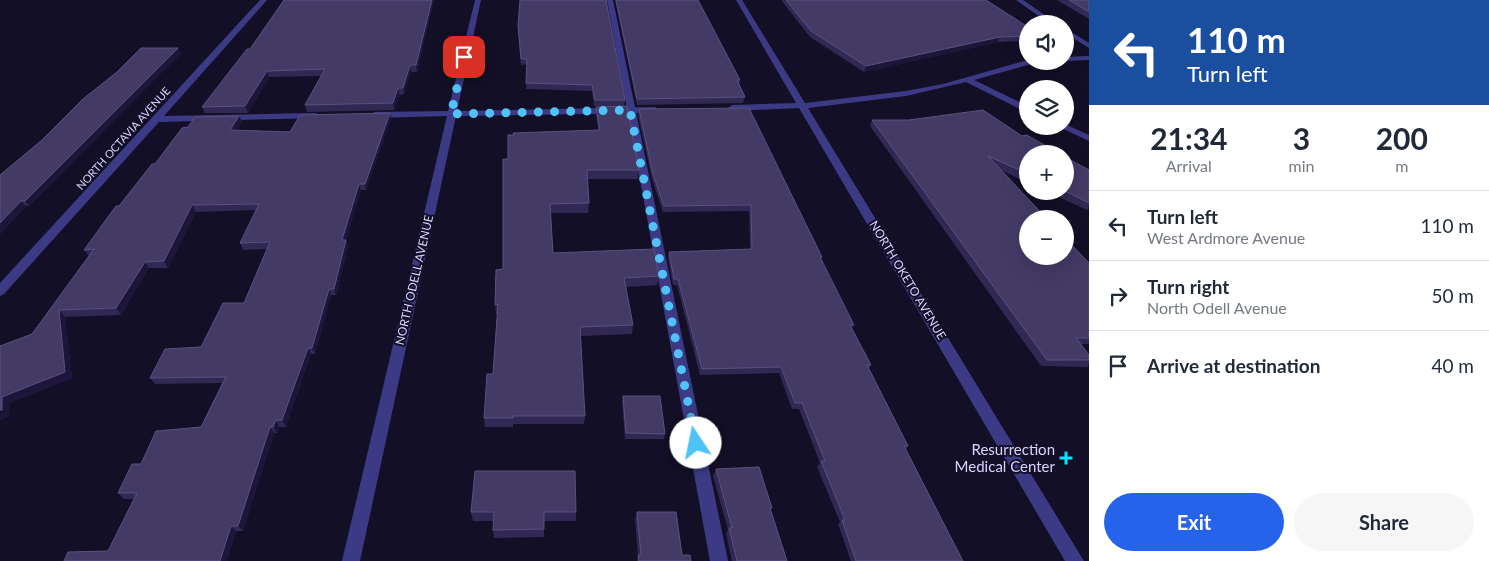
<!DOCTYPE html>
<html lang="en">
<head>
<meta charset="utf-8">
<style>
  :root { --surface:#fff; --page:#f6f6f7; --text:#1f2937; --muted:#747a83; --line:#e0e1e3; --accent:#2563eb }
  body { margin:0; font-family:Lato,sans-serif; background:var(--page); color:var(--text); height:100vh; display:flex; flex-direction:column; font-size:19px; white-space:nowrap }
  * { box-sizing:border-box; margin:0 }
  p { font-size:16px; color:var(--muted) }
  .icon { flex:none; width:28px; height:28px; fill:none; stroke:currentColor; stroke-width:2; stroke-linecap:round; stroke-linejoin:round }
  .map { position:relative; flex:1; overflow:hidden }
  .side { display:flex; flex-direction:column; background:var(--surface); width:400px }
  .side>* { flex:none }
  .guide { background:#1a4fa0; color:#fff; overflow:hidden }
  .fabs { position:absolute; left:1019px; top:15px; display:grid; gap:10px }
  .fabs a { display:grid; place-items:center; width:55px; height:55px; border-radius:50%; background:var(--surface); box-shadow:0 5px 20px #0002; font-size:25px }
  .pin { position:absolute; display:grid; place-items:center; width:42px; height:42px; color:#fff; margin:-21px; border-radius:10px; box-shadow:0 2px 8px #0006 }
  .me { position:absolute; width:55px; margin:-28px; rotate:349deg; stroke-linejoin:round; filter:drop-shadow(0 0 4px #0008) }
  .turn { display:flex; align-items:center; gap:18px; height:105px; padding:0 15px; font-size:22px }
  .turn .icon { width:65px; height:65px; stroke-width:2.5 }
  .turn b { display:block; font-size:35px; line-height:42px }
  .eta { display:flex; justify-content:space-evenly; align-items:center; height:85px; text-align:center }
  .eta b { font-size:30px; font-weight:700; line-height:35px }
  .button { display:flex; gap:10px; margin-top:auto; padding:10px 15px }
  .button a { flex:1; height:58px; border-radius:30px; background:var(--accent); color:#fff; font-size:20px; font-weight:700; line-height:58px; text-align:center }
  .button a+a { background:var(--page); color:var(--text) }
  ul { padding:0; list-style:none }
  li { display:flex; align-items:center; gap:15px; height:70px; padding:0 15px; border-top:1px solid var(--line) }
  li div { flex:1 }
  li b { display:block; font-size:19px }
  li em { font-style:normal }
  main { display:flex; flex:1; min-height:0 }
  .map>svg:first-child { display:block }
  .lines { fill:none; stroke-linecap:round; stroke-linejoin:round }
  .lane { fill:#3d3a85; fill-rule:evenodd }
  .street { fill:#3d3a85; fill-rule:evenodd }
  .wall { fill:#312854 }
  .shaded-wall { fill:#1d163a }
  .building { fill:#433a66; stroke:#5a527e }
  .route { stroke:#4fc3f7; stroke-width:9; stroke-dasharray:0 16.2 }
  .poi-dot { fill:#00e5ff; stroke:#130f26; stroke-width:2 }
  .labels { text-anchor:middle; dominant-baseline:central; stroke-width:4; stroke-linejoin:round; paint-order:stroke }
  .far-street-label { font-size:11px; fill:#d9d4ff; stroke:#130f26 }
  .street-label { font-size:12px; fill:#d9d4ff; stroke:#130f26 }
  .near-poi-label { font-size:15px; fill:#d9d4ff; stroke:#130f26; text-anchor:end }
</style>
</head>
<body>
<main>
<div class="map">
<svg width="1089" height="561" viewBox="0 0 1089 561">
  <rect width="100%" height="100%" fill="#130f26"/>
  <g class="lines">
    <!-- lane -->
    <path class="lane" d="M607,0H613L728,561H710Z"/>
    <!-- street -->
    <path class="street" d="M260,0H267L164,116L315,113L318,114V118L159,122L4,294L0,296V283Z
      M475,0H481L457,111L655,107L659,110L655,113L456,116L360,561H342L447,116L375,118L370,115L375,112L448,111Z
      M736,0H742L805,103L906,91L943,84L1024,61H1042L974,80L1028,106V113L966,82L906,96L808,108L1084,561H1065L799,108L732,111L728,108L732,105L796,103Z
      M1016,0H1023L1058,24H1050Z
      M1065,28L1089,43V48L1065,33Z
      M1089,56V60L1065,61V57Z
      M1065,124L1089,135V141L1057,126H1065Z"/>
  </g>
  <!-- wall -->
  <path class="wall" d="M284,0H434L417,72H411L404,94L400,95L394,110L307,112L305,105L322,76L269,77L248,113H205L202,107L250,49Z
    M615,0H698L740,80L739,85L745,97L743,103L637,105Z
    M781,0H986L1028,27V41L998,42L864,72L810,37Z
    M1057,0H1089V19Z
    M518,26L625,100L624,106H594L592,91L526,89L527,64L521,65Z
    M178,48L181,53L29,206H26L0,234V175Z
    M596,107L639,170L638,179H587L589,203L588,213H550L553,253L659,276L657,285L626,287L633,325L632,334L580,336L585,416L584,424H513V427H485L484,418L493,374L498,314H496L495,305L503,269L508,159L598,130L596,115Z
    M639,109L822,257L821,260L854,325L852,328L871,365L869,369L908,446L906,449L963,561H851L838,524L840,522L817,467L820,463L799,409H792L779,373L700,375L677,285H673L668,258L669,252L750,249L749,211L663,212L652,179L638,115Z
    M239,116L242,122L237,130L290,132L391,119L366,190H361L346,240L348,247L336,295H331L315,354H311L286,427H279L277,433H274L243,531H236L227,561H64L108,551L134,499H124L118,493L141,464L201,427L222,383L155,384L150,378L201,347L244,303L267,249L243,250L240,243L256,210L196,212L168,268H149L121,315L65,317L72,378L9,403V416L0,420L32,334L89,256L84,250L155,164Z
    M872,120L1022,136L1028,154V183L1001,170L1089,263V344H1081L1089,355V365L1087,367L1041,366L870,126Z
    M1084,168L1089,170V209L1087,210L1046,191H1065Z
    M623,396L665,434L664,439H625L622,401Z
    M716,469L772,508L771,510L787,561H732L726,534L728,530L713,476Z
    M471,512H576V521H544V537L494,538L493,530L494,521H473Z
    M637,512L682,555L691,561H637L638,556L635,519Z"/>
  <!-- shaded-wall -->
  <path class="shaded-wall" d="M432,0H434L417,72L416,65Z
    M1000,37L998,42L864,72L866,66Z
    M178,48L181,53L29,206L25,201Z
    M410,65L411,72L404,94L403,88Z
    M267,71L269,77L248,113L245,106Z
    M398,88L400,95L394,110L393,103Z
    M390,113L391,119L366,190L365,184Z
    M239,116L242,122L233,137L230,130Z
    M359,184L361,190L346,240L348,247L336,295L334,289L342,240Z
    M21,201L26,206L0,234V223Z
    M192,205L196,212L168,268L164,261Z
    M145,262L149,268L121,315L116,308Z
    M329,289L331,295L315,354L312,348Z
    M59,310L65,317L72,378L9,403V416L0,420L2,397Z
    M308,348L311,354L286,427L282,420Z
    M276,420L279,427L277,433L273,427Z
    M270,427L274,433L243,531L238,526Z
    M231,526L236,531L227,561H220Z"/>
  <!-- building -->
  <path class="building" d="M284,0H432L416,65H410L403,88H398L393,103L305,105L325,69L267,71L245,106L202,107L247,49H250Z
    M520,0H606L625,100H595L592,85L526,83L527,59H521L518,26Z
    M616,0H698L740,80H737L745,97L637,99Z
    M786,0H986L1028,27V36L1000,37L866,66L811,31Z
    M1069,0H1089V12Z
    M141,48H178L25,201H21L0,223V175L42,140L83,99L117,72Z
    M627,106L639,170H587L589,203L550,204L553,253L654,249L659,276L624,278L633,325L580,327L585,416H513V418H484L487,374H493L498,304L495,305L496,270L503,269V159H508V135H514L513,133L600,130L596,107Z
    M749,108L822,257H820L854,325H850L871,365H867L908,446H904L963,561H856L842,520H845L821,461H825L802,403H795L781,367L702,369L678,279H674L669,252L752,249L751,205L664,206L653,174L639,109Z
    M983,110L1022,136L1027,135L1060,154H1028V174L988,156L1047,219H1028V256H1065V238L1089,263V338H1076L1089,355V360H1047L872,120H909Z
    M390,113L365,184H359L342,240H346L334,289H329L312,348H308L282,420H276L273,427H270L238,526H231L220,561H64L68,552L108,551L137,493H118L132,464H141L156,431L201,427L226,377L150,378L165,349L201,347L223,303H244L270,242L240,243L259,204L192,205L164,261L145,262L116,308L59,310L65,372L2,397V410H0V346L32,334L94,249L84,250L116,206H119L152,164H155L182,128L188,127L195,117L239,116L230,130L290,132L300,115Z
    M1065,157L1089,170V203L1065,191Z
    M623,396H660L665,434L626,433Z
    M759,467L772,508H770L787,561H737L729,528H732L716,469Z
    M475,471H575L576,512H544V529L493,530L494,512H471Z
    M637,512H676L682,555H690L691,561H639L638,555H641Z"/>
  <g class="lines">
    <!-- route -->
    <path class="route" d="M464,57L451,114L630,110L696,443"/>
  </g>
  <!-- markers -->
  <path class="poi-dot" d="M1063.5 450.5h5v5h5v5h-5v5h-5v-5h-5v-5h5z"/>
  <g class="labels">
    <!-- far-street labels -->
    <g class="far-street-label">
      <text transform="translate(123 138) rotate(-48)">NORTH OCTAVIA AVENUE</text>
    </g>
    <!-- street labels -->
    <g class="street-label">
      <text transform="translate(414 280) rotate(-77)">NORTH ODELL AVENUE</text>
      <text transform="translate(908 280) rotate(59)">NORTH OKETO AVENUE</text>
    </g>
    <!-- near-poi labels -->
    <g class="near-poi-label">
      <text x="1055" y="449">Resurrection<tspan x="1055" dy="17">Medical Center</tspan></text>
    </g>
  </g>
</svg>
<div class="fabs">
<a><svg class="icon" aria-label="sound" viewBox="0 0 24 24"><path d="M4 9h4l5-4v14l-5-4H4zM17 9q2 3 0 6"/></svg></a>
<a><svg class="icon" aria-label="layers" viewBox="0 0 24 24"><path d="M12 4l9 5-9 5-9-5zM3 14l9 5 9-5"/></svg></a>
<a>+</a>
<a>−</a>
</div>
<div class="pin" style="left:464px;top:57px;background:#d93025"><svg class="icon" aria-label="arrive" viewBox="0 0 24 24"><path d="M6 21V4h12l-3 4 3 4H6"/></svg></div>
<svg class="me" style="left:696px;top:443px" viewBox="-20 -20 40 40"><circle r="19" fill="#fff"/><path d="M0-13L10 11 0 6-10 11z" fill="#4fc3f7"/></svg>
</div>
<section class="side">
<div class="guide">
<div class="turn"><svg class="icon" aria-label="left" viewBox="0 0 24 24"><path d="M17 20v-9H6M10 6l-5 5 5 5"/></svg><div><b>110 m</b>Turn left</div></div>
</div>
<div class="eta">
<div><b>21:34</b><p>Arrival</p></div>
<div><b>3</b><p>min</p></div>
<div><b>200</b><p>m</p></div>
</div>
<ul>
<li><svg class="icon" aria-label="left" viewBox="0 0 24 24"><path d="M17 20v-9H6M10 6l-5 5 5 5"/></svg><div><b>Turn left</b><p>West Ardmore Avenue</p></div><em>110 m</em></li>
<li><svg class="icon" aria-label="right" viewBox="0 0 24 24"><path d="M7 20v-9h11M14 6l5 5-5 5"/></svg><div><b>Turn right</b><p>North Odell Avenue</p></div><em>50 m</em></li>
<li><svg class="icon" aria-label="arrive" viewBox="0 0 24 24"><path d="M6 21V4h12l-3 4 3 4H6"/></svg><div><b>Arrive at destination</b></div><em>40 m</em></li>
</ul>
<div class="button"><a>Exit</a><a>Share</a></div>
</section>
</main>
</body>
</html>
